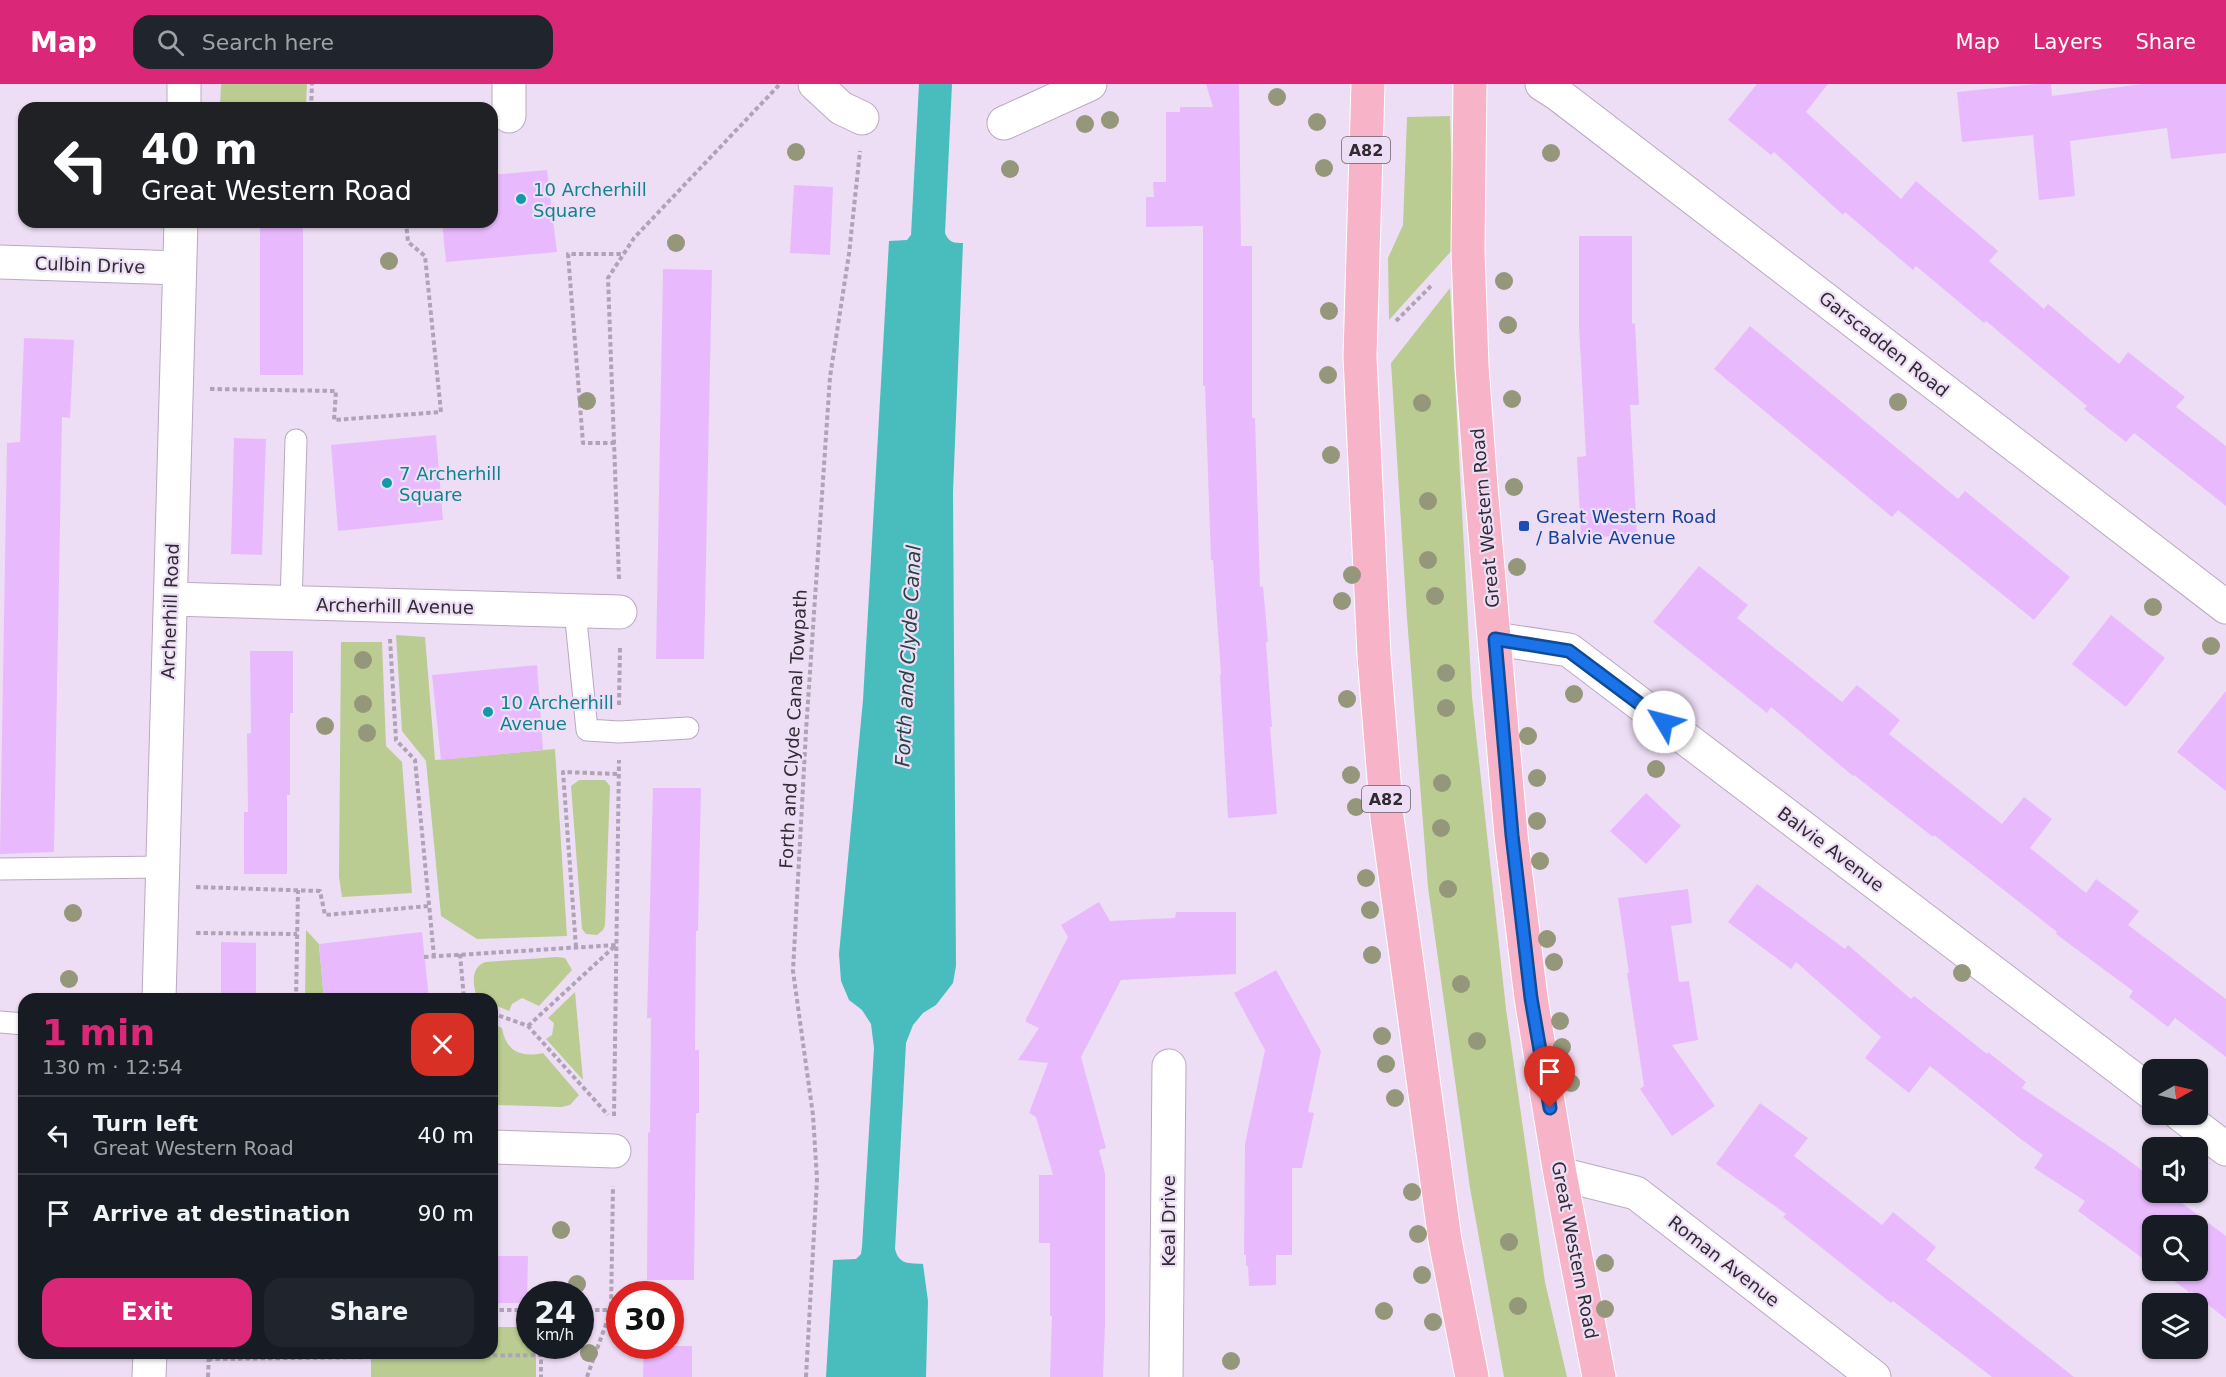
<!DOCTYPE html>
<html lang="en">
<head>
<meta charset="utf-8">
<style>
  :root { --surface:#171b24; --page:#20242c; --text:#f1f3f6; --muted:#9ea1a6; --line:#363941; --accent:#db2777 }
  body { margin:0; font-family:"DejaVu Sans",sans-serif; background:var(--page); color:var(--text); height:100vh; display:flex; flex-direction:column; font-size:22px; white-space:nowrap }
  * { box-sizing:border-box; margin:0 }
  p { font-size:20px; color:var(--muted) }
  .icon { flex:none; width:33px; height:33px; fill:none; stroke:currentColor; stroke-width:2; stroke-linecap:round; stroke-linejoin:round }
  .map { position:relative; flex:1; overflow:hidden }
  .sheet { position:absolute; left:18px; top:909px; width:480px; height:366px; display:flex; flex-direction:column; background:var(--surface); border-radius:18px; box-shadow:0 2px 4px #0004 }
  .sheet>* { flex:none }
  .banner { position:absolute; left:18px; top:18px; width:480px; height:126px; border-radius:18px; box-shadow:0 2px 4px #0004; background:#202124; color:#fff; overflow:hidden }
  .needle { width:39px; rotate:82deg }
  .fabs { position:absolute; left:2142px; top:975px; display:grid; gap:12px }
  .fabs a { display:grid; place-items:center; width:66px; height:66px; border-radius:12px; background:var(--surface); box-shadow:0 2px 4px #0004; font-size:30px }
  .speed { position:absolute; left:516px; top:1197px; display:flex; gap:12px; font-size:30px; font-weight:700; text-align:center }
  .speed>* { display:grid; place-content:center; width:78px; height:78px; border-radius:50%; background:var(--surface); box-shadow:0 2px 4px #0004; line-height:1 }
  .speed small { font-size:15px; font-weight:400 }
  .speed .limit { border:9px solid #d22; background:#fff; color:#111 }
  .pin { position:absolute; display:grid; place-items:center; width:51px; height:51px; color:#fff; margin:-62px -26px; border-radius:50% 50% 50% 0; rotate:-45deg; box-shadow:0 0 6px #0007 }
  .pin .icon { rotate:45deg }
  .me { position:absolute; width:66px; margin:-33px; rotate:307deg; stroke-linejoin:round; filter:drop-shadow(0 0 4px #0008) }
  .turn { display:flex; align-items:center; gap:21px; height:126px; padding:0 24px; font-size:27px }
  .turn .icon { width:78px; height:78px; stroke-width:2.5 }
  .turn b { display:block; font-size:42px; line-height:51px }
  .round { display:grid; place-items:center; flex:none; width:63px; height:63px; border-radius:18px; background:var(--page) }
  .summary { display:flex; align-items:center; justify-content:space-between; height:102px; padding:0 24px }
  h1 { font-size:36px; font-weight:700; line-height:45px; color:var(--accent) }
  .cta { display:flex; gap:12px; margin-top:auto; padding:12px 24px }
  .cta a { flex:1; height:69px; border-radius:18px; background:var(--accent); color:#fff; font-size:24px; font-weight:700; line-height:69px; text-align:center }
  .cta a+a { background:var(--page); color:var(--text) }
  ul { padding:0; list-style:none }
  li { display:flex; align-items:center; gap:18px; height:78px; padding:0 24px; border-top:2px solid var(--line) }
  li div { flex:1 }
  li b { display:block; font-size:22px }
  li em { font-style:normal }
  header { display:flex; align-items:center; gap:36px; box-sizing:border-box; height:84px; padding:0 30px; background:var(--accent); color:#fff }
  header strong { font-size:28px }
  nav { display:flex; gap:33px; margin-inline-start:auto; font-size:21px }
  .search { width:420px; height:54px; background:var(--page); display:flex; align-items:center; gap:15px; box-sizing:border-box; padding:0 21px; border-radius:18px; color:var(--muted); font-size:22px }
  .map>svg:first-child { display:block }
  .green { fill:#bacc91 }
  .water { fill:#49bdbd }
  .building { fill:#e8bafd }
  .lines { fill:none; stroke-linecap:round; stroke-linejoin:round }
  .service-casing { stroke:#b9aac0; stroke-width:23 }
  .minor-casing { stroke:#b9aac0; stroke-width:35 }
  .tertiary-casing { stroke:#b9aac0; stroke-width:35 }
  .primary-casing { stroke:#fff; stroke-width:35 }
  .path { stroke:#b0a3b5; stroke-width:4; stroke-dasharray:4.5 3; stroke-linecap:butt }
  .service { stroke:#fff; stroke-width:21 }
  .minor { stroke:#fff; stroke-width:33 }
  .tertiary { stroke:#fff; stroke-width:33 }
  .primary { stroke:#f7b3c7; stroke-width:33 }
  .tree { fill:#95977b }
  .route-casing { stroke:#114b97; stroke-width:15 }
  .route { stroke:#1a73e8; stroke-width:10 }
  .culture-dot { fill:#0f9aa8; stroke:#eedef5; stroke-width:2 }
  .transit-dot { fill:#1a4fb4; stroke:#eedef5; stroke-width:2 }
  .labels { text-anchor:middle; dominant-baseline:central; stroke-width:4.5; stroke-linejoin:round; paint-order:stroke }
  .shield { fill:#eedef5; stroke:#69616d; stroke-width:1.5 }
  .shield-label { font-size:16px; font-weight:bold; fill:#302b33 }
  .culture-label { font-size:18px; fill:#0d838f; stroke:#eedef5; text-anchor:start }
  .street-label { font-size:18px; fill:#302b33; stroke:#eedef5 }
  .transit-label { font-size:18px; fill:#164399; stroke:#eedef5; text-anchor:start }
  .water-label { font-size:20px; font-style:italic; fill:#284242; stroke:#eedef5 }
</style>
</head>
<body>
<header>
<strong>Map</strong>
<div class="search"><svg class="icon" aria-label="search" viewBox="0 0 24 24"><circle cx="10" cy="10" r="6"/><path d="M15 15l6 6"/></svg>Search here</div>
<nav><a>Map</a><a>Layers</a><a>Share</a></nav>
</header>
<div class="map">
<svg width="2226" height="1293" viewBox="0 0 2226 1293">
  <rect width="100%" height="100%" fill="#eedef5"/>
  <!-- green -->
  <path class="green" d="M221,0H307L306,21L304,24H220Z
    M1450,32L1454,164L1389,236L1388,174L1403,141L1407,33Z
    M1450,204L1472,613L1506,925L1545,1198L1567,1293H1504L1470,1104L1428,803L1407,534L1391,279Z
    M396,551L425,553L435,676L555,665L567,852L477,855L441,832L426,677L402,647Z
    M341,558H382L386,662L402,678L412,809L342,813L339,793Z
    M579,696H605L610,702L605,841L603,846L597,851L586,850L582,845L571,702Z
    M306,846L319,860L324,915H305Z
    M557,873L565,874L572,886L539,922L522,914L512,920L509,927L492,920V915L477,914C473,901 470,884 485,878Z
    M575,908L583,996L546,955L552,951L554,939L548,934Z
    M492,939L502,944C506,967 520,974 543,969L579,1011L570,1021L561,1023L497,1021L492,1019Z
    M492,1243H529L530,1262H536V1293H371V1269H492Z"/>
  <!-- water -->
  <path class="water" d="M919,0H952L945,149C949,159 954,159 963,159L953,408L956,882L953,899L936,921L923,929L913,941L906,959L895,1165C899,1181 909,1179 923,1180L928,1217L926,1293H826L833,1176L856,1175L861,1170L862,1163L874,964L871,940L862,926L849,916L841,897L839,870L863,616L889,157L907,156L911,151Z"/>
  <!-- building -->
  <path class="building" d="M1206,0H1239L1241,162H1252V334H1255L1260,503L1263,502L1268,558H1266L1272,643H1270L1277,730L1228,734L1220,591H1221L1213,476H1211L1205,302H1203V142L1146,143V113H1154L1153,98H1166V28H1180V23H1213Z
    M1757,0H1828L1806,28L1901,115L1916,97L1998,167L1989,177L2044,225L2048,220L2119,280L2128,268L2185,313L2176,323L2226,362V422L2134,349L2126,358L2084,325L2087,322L1986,237L1984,239L1916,182L1913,186L1845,128L1843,131L1774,68L1771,71L1728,36Z
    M2036,0H2051L2052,12L2142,0H2226V69L2171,75L2167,44L2070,57L2075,112L2039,116L2033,51L1962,58L1957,8Z
    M547,86L557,168L446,178L442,138H492V91Z
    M794,101L833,103L830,171L790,169Z
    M260,142H303V291H260Z
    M1579,152H1632V240L1635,239L1639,321H1630L1637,451L1581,454L1577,373L1586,372L1579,242Z
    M663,185L712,186L704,575H656Z
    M1750,242L1958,415L1965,407L2070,493L2034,536L1898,426L1892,433L1714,285Z
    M24,254L74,256L70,334L62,333L54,768L0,770L7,359L20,358Z
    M436,351L443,436L338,447L331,361Z
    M234,354L266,355L262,471L231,470Z
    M1699,482L1748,521L1737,534L1842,618L1857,601L1900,636L1889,650L2002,740L2024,713L2052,735L2030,764L2086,809L2096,795L2139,827L2128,841L2226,915V973L2175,934L2168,943L2129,913L2133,907L2056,850L2057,848L1934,751L1933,753L1854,691L1853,692L1771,623L1767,629L1653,538Z
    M2111,531L2165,574L2126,623L2072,580Z
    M250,567H293V629H290V711H287V790H244V728H248L247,650L251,649Z
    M537,581L543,666L441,676L432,591Z
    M2226,607V707L2177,668Z
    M653,704H701L698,847H696L695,966H699V1029H696L694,1196H647L648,1048L650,1049L651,934H647Z
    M1646,709L1681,742L1646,780L1610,747Z
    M1757,800L1845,865L1848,861L1911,915L1914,912L1987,970L1988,968L2026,998L2022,1004L2119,1069L2152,1094V1108H2167L2226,1152V1235L2191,1207L2190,1209L2160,1186H2198V1142H2152V1181L2078,1127L2085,1117L2034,1084L2043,1071L2022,1056L1930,982L1909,1009L1865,974L1881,953L1796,878L1791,885L1728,838Z
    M1688,805L1692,839L1671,842L1679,898L1689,897L1698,956L1672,961L1715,1022L1672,1052L1640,1005L1644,1002L1627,889H1629L1618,814Z
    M1099,818L1110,837L1175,834L1176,828H1236V890L1121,896L1081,973L1106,1064L1099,1066L1105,1089V1241L1103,1293H1050L1052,1232H1050V1159H1039V1091H1053L1036,1033L1029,1029L1048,979L1018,976L1039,944L1026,938V935L1068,853L1061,841Z
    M422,848L429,915H324L319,860Z
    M221,858L256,859V915H221Z
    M1276,886L1321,967L1308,1028L1314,1029L1302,1084H1292V1171H1276V1201L1249,1202L1248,1182H1246V1171H1244L1245,1060L1265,966L1234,909Z
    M1760,1019L1808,1054L1794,1072L1882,1141L1893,1128L1936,1163L1926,1176L2074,1293H1992L1893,1217L1891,1219L1783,1133L1786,1130L1716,1080Z
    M492,1172H528L527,1219H492Z
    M644,1262H692V1293H643Z"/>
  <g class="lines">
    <defs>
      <path id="service" d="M291,519L296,356
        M575,526L587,646L619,648L688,644
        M0,785L163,783
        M0,938L24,940"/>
      <path id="minor" d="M815,0L841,24L862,34
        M1542,0L1559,11L2226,523
        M509,32V0
        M1004,39L1090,0
        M0,178L179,184
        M171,515L620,528
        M1495,555L1569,566L2152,1009
        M2180,1030L2226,1065
        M492,1063L614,1067
        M1560,1090L1636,1109L1874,1293
        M1166,1293L1169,982"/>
      <path id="tertiary" d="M184,24V0
        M159,915L181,138
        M149,1293L150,1269"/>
      <path id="primary" d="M1368,0L1360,273L1374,572L1387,733L1445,1156L1472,1293
        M1470,0L1468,166L1472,282L1481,403L1511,751L1531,914L1560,1090L1599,1293"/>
    </defs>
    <!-- service casing -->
    <use href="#service" class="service-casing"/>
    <!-- minor casing -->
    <use href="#minor" class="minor-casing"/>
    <!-- tertiary casing -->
    <use href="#tertiary" class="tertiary-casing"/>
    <!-- primary casing -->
    <use href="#primary" class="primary-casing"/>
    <!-- path -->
    <path class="path" d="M311,24L312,0
      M1396,237L1433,200
      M210,305L336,307L334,336L441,328L425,172L408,158L406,138
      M615,359H583L568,170H624
      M619,495L608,194L634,154L780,0
      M390,555L396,656L415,676L434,872
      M619,621L620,562
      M196,803L320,807L325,831L429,822
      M196,849L297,850
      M576,863L563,688L618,690
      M460,870L464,915
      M424,873L616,861
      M296,915L298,806
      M492,929L528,942L608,1031
      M528,942L616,861
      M614,1032L619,676
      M492,1226H530
      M580,1226H611
      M208,1275L541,1271V1293
      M208,1293L209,1269
      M587,1293L611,1226L613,1102
      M806,1293L817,1095L813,1031L793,887L806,647L830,293L849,170L860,67"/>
    <!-- service -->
    <use href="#service" class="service"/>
    <!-- minor -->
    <use href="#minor" class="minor"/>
    <!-- tertiary -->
    <use href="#tertiary" class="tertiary"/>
    <!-- primary -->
    <use href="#primary" class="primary"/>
  </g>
  <!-- trees -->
  <g class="tree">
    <circle cx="1277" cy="13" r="9"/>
    <circle cx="1110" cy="36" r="9"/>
    <circle cx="1317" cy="38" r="9"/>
    <circle cx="1085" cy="40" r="9"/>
    <circle cx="796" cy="68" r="9"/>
    <circle cx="1551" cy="69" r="9"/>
    <circle cx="1324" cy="84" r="9"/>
    <circle cx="1010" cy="85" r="9"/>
    <circle cx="676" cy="159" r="9"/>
    <circle cx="389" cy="177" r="9"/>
    <circle cx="1504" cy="197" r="9"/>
    <circle cx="1329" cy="227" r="9"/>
    <circle cx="1508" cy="241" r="9"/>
    <circle cx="1328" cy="291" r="9"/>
    <circle cx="1512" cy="315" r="9"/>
    <circle cx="587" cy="317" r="9"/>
    <circle cx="1898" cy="318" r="9"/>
    <circle cx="1422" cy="319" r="9"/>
    <circle cx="1331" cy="371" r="9"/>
    <circle cx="1514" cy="403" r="9"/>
    <circle cx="1428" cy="417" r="9"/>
    <circle cx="1428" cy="476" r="9"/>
    <circle cx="1517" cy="483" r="9"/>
    <circle cx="1352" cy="491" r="9"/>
    <circle cx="1435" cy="512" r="9"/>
    <circle cx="1342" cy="517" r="9"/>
    <circle cx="2153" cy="523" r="9"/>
    <circle cx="2211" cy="562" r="9"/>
    <circle cx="363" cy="576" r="9"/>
    <circle cx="1446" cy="589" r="9"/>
    <circle cx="1574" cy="610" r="9"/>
    <circle cx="1347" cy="615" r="9"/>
    <circle cx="363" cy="620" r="9"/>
    <circle cx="1446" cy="624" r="9"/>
    <circle cx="325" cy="642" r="9"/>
    <circle cx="367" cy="649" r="9"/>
    <circle cx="1528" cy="652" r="9"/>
    <circle cx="1656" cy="685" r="9"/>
    <circle cx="1351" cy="691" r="9"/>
    <circle cx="1537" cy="694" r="9"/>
    <circle cx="1442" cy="699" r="9"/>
    <circle cx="1356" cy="723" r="9"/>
    <circle cx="1537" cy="737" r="9"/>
    <circle cx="1441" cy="744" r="9"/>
    <circle cx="1540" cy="777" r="9"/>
    <circle cx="1366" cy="794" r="9"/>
    <circle cx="1448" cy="805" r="9"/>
    <circle cx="1370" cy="826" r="9"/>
    <circle cx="73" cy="829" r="9"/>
    <circle cx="1547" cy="855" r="9"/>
    <circle cx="1372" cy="871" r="9"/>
    <circle cx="1554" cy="878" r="9"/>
    <circle cx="1962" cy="889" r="9"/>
    <circle cx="69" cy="895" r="9"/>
    <circle cx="1461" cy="900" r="9"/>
    <circle cx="1560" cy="937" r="9"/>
    <circle cx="1382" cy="952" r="9"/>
    <circle cx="1477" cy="957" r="9"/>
    <circle cx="1562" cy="963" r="9"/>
    <circle cx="1386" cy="980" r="9"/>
    <circle cx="1571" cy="999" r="9"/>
    <circle cx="1395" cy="1014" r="9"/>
    <circle cx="1412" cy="1108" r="9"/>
    <circle cx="561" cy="1146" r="9"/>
    <circle cx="1418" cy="1150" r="9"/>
    <circle cx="1509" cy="1158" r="9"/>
    <circle cx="1605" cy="1179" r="9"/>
    <circle cx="1422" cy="1191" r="9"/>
    <circle cx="577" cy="1200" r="9"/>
    <circle cx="1518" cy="1222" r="9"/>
    <circle cx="1605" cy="1225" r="9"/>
    <circle cx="1384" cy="1227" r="9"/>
    <circle cx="1433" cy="1238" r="9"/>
    <circle cx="589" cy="1269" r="9"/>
    <circle cx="1231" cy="1277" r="9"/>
  </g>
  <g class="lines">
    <defs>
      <path id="route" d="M1550,1024L1531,914L1512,751L1495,555L1569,567L1664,638"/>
    </defs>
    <!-- route casing -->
    <use href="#route" class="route-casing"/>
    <!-- route -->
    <use href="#route" class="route"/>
  </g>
  <!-- markers -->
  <g class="culture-dot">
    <circle cx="521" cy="115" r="6"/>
    <circle cx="387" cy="399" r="6"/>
    <circle cx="488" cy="628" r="6"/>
  </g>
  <rect class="transit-dot" x="1518" y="436" width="12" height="12" rx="3"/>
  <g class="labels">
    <!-- shield labels -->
    <g class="shield">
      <rect x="1342" y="53" width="48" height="26" rx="4.5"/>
      <rect x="1362" y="702" width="48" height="26" rx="4.5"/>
    </g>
    <g class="shield-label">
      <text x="1366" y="66">A82</text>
      <text x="1386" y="715">A82</text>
    </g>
    <!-- culture labels -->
    <g class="culture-label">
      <text x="533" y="105">10 Archerhill<tspan x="533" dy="21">Square</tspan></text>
      <text x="399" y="389">7 Archerhill<tspan x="399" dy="21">Square</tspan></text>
      <text x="500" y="618">10 Archerhill<tspan x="500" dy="21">Avenue</tspan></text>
    </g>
    <!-- street labels -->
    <g class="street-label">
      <text transform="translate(90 181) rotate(2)">Culbin Drive</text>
      <text transform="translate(1884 260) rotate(38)">Garscadden Road</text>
      <text transform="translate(1485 434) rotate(-95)">Great Western Road</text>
      <text transform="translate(395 522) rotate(1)">Archerhill Avenue</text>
      <text transform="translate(170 527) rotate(-88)">Archerhill Road</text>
      <text transform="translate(793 645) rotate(-87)">Forth and Clyde Canal Towpath</text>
      <text transform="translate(1831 765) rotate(37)">Balvie Avenue</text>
      <text transform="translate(1168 1137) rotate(-90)">Keal Drive</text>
      <text transform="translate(1575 1166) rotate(79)">Great Western Road</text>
      <text transform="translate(1724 1177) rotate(38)">Roman Avenue</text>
    </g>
    <!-- transit labels -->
    <g class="transit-label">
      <text x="1536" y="432">Great Western Road<tspan x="1536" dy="21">/ Balvie Avenue</tspan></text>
    </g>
    <!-- water labels -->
    <g class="water-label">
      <text transform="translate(908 572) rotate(-87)">Forth and Clyde Canal</text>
    </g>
  </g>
</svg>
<div class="fabs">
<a><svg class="needle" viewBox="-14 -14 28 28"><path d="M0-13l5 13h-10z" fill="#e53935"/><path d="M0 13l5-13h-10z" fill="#9ea1a6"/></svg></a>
<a><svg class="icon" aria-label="sound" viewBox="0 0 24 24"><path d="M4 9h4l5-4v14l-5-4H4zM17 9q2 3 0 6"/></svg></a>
<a><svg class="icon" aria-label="search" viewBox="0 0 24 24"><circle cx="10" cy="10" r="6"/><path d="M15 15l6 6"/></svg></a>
<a><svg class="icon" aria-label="layers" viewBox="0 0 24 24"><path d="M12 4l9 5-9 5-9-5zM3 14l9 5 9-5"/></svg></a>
</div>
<div class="speed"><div>24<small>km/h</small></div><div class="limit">30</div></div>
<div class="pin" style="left:1550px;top:1024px;background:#d93025"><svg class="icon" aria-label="arrive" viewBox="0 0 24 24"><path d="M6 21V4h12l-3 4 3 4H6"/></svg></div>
<svg class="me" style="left:1664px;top:638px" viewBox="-20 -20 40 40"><circle r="19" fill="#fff"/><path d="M0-13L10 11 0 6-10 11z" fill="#1a73e8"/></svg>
<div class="banner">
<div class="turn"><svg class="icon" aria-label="left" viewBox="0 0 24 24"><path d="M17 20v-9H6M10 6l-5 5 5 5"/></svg><div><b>40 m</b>Great Western Road</div></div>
</div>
<section class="sheet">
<div class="summary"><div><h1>1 min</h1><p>130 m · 12:54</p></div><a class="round" style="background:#d93025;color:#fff"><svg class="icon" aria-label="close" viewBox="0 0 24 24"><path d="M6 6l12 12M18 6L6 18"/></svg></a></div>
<ul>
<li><svg class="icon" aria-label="left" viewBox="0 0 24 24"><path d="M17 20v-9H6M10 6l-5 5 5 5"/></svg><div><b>Turn left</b><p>Great Western Road</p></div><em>40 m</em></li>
<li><svg class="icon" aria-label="arrive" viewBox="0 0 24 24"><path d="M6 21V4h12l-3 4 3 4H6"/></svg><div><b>Arrive at destination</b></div><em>90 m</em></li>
</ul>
<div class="cta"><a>Exit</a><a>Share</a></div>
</section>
</div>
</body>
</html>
